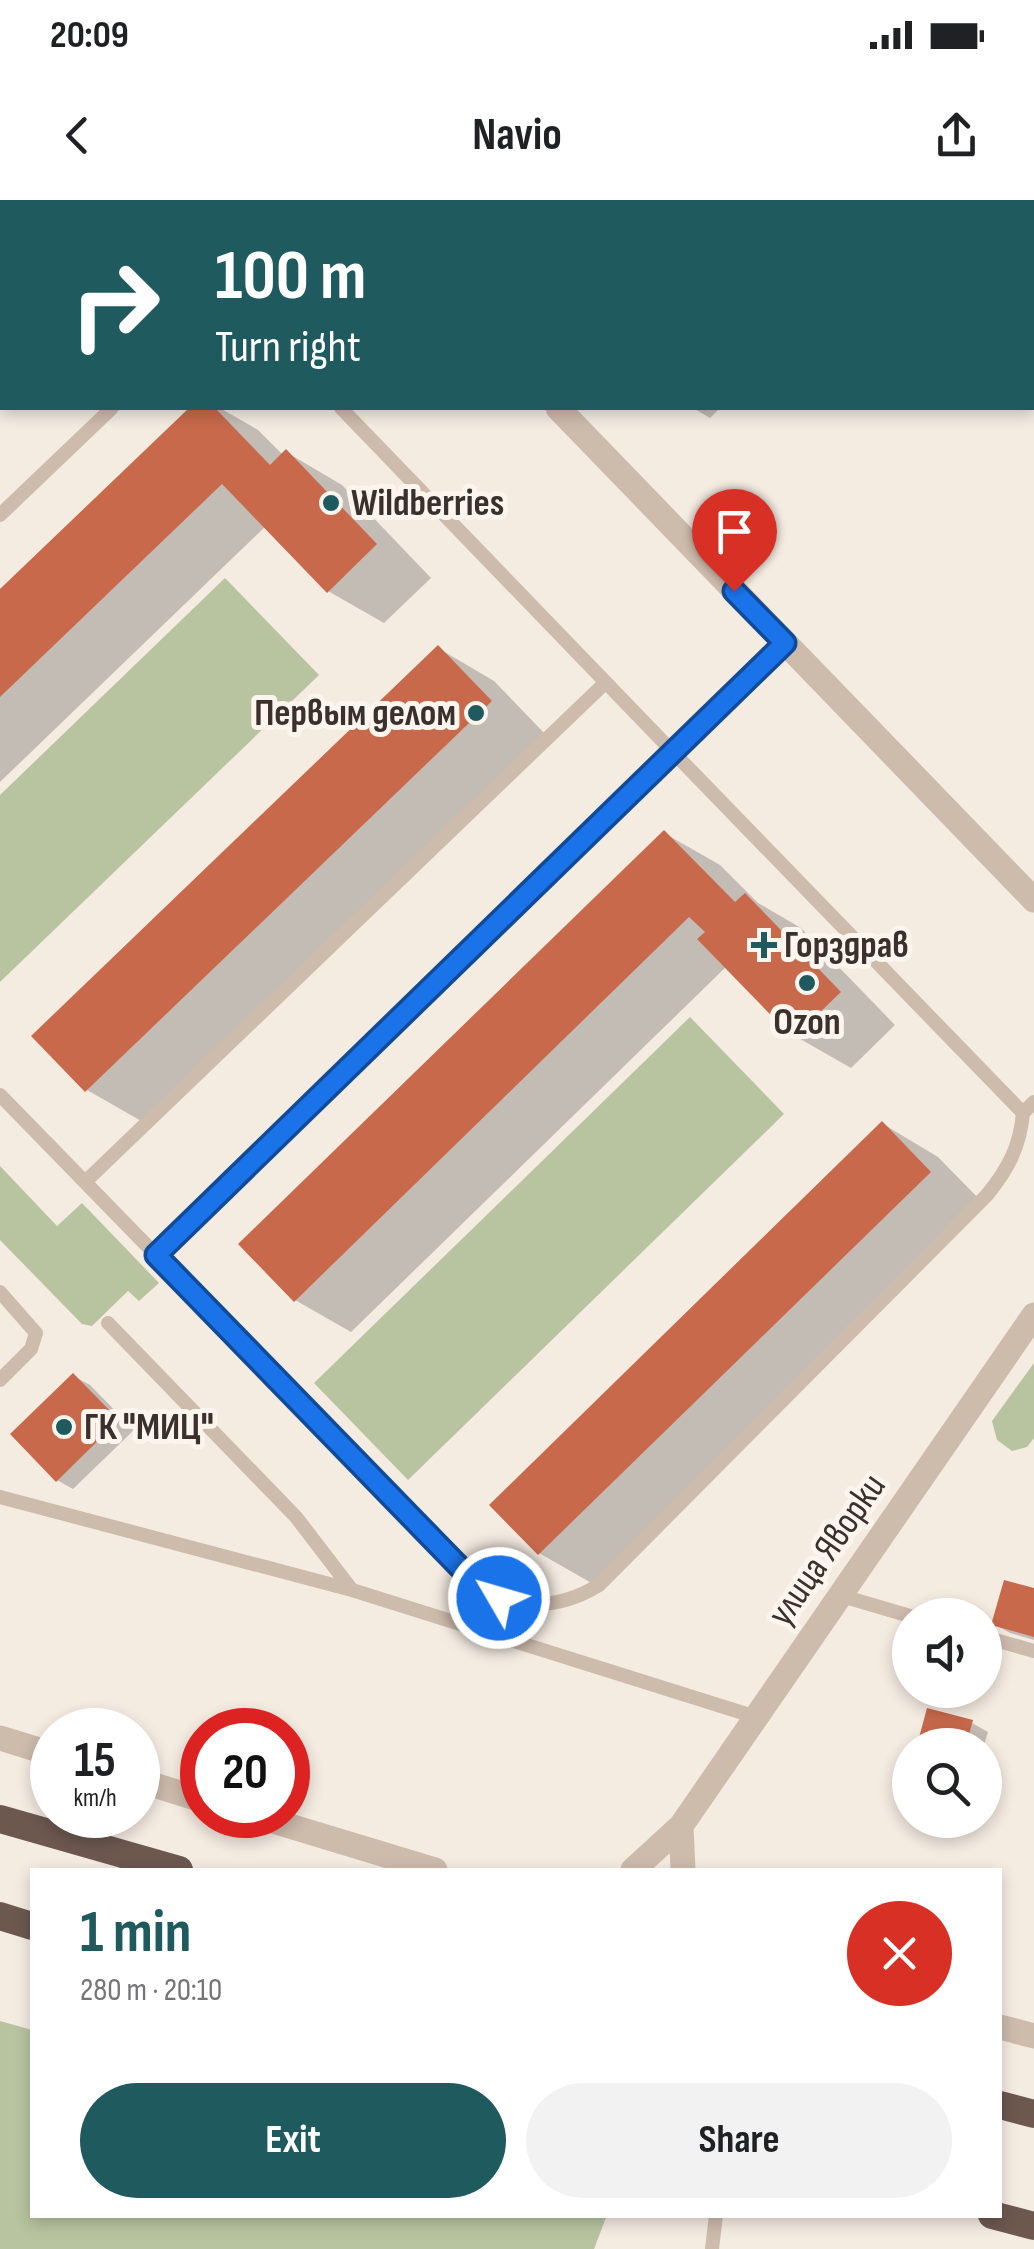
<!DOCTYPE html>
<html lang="en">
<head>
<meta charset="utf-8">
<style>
  :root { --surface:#fff; --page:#f2f2f2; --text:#202124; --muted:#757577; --accent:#1f5a5e }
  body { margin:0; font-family:"Sofia Sans Condensed",sans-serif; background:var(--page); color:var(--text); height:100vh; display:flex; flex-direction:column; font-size:38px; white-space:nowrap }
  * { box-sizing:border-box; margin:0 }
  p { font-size:32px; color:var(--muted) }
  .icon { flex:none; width:55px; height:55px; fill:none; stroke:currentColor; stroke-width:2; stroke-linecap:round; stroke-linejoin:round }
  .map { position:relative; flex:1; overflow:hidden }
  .panel { position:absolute; left:30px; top:1668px; width:972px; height:350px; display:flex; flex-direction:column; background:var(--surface); border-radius:0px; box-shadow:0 5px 15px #0003 }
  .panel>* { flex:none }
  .banner { position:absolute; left:0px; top:0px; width:1035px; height:210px; box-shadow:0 5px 15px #0003; background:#1f5a5e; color:#fff; overflow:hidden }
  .tools { position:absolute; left:892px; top:1398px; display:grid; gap:20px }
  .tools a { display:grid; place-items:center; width:110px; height:110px; border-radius:50%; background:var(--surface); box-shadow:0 5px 15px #0003; font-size:50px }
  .speed { position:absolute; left:30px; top:1508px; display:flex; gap:20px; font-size:50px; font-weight:700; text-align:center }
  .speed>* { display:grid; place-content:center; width:130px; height:130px; border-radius:50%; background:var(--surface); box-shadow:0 5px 15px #0003; line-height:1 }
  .speed small { font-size:25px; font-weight:400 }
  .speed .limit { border:15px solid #d22; background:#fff; color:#111 }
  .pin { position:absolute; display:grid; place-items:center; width:85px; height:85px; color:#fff; margin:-102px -42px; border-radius:50% 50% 50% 0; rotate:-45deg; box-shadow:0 0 10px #0007 }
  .pin .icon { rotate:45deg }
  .me { position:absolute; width:110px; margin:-55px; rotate:308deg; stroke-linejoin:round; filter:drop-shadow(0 0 8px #0008) }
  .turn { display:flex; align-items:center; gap:35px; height:210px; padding:0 50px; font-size:45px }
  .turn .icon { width:130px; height:130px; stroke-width:2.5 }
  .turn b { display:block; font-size:70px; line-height:85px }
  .round { display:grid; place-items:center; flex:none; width:105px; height:105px; border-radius:52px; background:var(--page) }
  .overview { display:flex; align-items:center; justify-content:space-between; height:170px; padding:0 50px }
  h1 { font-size:60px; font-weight:700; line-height:75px; color:var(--accent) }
  .action { display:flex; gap:20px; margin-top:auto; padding:20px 50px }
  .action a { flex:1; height:115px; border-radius:60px; background:var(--accent); color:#fff; font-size:40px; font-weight:700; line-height:115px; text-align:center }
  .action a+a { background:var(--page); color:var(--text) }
  .status { display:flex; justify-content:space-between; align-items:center; height:70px; padding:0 50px; background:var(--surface); direction:ltr }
  .status svg { height:28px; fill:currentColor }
  header { display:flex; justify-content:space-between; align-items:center; height:130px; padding:0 50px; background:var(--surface); font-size:45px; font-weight:700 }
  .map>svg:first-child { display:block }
  .green { fill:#b8c4a0 }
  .shadow { fill:#0003 }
  .building { fill:#c8694b }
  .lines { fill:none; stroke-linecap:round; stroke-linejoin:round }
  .service { stroke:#cdbbac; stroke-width:14 }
  .minor { stroke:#cdbbac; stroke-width:25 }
  .tertiary { stroke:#cdbbac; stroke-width:25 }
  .trunk { stroke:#6c584f; stroke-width:28 }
  .route-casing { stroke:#114b97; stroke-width:25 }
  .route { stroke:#1a73e8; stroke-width:18 }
  .poi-dot { fill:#1f5a5e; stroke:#fbf5ee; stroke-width:4 }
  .labels { text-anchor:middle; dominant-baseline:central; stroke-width:10; stroke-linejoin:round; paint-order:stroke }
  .poi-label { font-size:38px; font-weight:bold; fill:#3b302b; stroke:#fbf5ee; text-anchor:start }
  .street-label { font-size:38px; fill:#3b302b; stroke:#fbf5ee }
</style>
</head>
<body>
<div class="status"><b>20:09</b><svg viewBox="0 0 49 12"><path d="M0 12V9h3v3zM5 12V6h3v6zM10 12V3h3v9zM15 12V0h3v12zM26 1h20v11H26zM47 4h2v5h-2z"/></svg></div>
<header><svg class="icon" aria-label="back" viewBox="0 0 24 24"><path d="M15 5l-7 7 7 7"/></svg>Navio<svg class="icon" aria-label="share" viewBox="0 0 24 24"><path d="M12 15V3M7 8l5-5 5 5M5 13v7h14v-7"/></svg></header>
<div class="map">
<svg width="1034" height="2049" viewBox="0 0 1034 2049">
  <rect width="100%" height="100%" fill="#f4ebe1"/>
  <!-- green -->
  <path class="green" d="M225,378L319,475L0,782V595Z
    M690,817L784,914L408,1280L314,1183Z
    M0,966L57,1026L82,1003L159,1083L139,1101L128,1091L92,1126L82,1124L0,1040Z
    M1034,1163V1238L1027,1247L1012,1251L997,1240L992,1221Z
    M0,1821L32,1830V2015H607L594,2049H0Z"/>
  <!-- shadow -->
  <path class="shadow" d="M0,0H193L2,2L0,189Z
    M574,0H683L685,1L578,2Z
    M1032,127H1034V188L1032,187Z
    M192,208H220L258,230L283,255L286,252L342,285L431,378L384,423L328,391L266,326L0,582V392Z
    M693,208H720L710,218Z
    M438,448L494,481L546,535L143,922L87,890Z
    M664,633L720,665L758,703L801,728L895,825L851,868L795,836L727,766L351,1132L295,1100Z
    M883,924L938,957L985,1005L595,1385L539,1353Z
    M73,1176L90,1185L134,1230L73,1289L57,1280Z
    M1034,1391V1440L1010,1433L994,1424Z
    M972,1523L988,1532L984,1545H920Z"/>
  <!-- building -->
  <path class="building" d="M189,208H215L270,265L286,249L377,344L327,393L222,284L0,497V389Z
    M438,445L492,501L85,892L31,836Z
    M664,630L735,702L745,693L841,792L793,838L697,739L705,732L689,717L294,1102L238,1044Z
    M882,921L931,972L538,1355L489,1305Z
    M73,1173L119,1220L56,1282L10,1234Z
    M1004,1380L1034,1388V1437L991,1425Z
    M927,1508L973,1520L966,1545H917Z"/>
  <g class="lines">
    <!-- service -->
    <path class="service" d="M194,2L196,0
      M0,191L2,188
      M341,208L673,552L785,443
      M0,315L112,208
      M0,895L156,1055
      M1023,913L673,552L156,1055L478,1386C520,1410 558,1410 599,1385L987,995C1008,969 1020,947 1023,913L1034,902
      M85,982L605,483
      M0,1092L36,1133L31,1149L0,1180
      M108,1123L296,1317L352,1390
      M0,1297L352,1390L756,1517
      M842,1396L910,1416
      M985,1437L1034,1451
      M712,2049L716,2015"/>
    <!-- minor -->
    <path class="minor" d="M360,0L362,2
      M558,208L1034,700
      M633,1670L681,1626
      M683,1670L681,1626L1034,1115"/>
    <!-- tertiary -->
    <path class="tertiary" d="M0,1538L52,1554
      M138,1580L202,1600
      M253,1615L435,1670
      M1000,1827L1034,1836"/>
    <!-- trunk -->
    <path class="trunk" d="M0,1619L179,1670
      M0,1716L32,1726
      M1000,1905L1034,1914
      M992,2015L1034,2026"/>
  </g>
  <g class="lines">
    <defs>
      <path id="route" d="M499,1398L478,1386L156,1055L785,443L734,391"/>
    </defs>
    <!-- route casing -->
    <use href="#route" class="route-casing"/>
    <!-- route -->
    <use href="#route" class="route"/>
  </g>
  <!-- markers -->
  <g class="poi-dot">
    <circle cx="331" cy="303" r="10"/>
    <circle cx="476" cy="513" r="10"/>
    <path d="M759 730h10v10h10v10h-10v10h-10v-10h-10v-10h10z"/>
    <circle cx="807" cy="783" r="10"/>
    <circle cx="64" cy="1227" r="10"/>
  </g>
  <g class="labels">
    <!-- poi labels -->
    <g class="poi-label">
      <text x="351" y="303">Wildberries</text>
      <text x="456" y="513" text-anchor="end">Первым делом</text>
      <text x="784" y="745">Горздрав</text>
      <text x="807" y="822" text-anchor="middle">Ozon</text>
      <text x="84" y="1227">ГК "МИЦ"</text>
    </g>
    <!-- street labels -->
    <g class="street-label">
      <text transform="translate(827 1350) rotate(-55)">улица Яворки</text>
    </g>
  </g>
</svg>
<div class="tools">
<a><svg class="icon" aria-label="sound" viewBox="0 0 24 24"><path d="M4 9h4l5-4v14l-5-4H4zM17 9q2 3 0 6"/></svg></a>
<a><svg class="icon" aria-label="search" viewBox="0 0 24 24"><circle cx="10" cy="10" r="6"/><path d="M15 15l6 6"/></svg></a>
</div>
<div class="speed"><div>15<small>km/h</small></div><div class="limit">20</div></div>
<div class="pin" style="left:734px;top:391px;background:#d93025"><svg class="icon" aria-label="arrive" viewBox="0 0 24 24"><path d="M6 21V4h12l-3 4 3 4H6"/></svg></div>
<svg class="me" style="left:499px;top:1398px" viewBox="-20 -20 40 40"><circle r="17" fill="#1a73e8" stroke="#fff" stroke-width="3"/><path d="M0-11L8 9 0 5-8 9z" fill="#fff"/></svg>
<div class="banner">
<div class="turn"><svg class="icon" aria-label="right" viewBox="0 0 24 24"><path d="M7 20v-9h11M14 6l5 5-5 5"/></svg><div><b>100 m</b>Turn right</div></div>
</div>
<section class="panel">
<div class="overview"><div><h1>1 min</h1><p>280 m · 20:10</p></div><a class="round" style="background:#d93025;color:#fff"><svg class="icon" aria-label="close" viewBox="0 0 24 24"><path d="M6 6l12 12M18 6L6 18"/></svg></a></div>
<div class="action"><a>Exit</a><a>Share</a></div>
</section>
</div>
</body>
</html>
